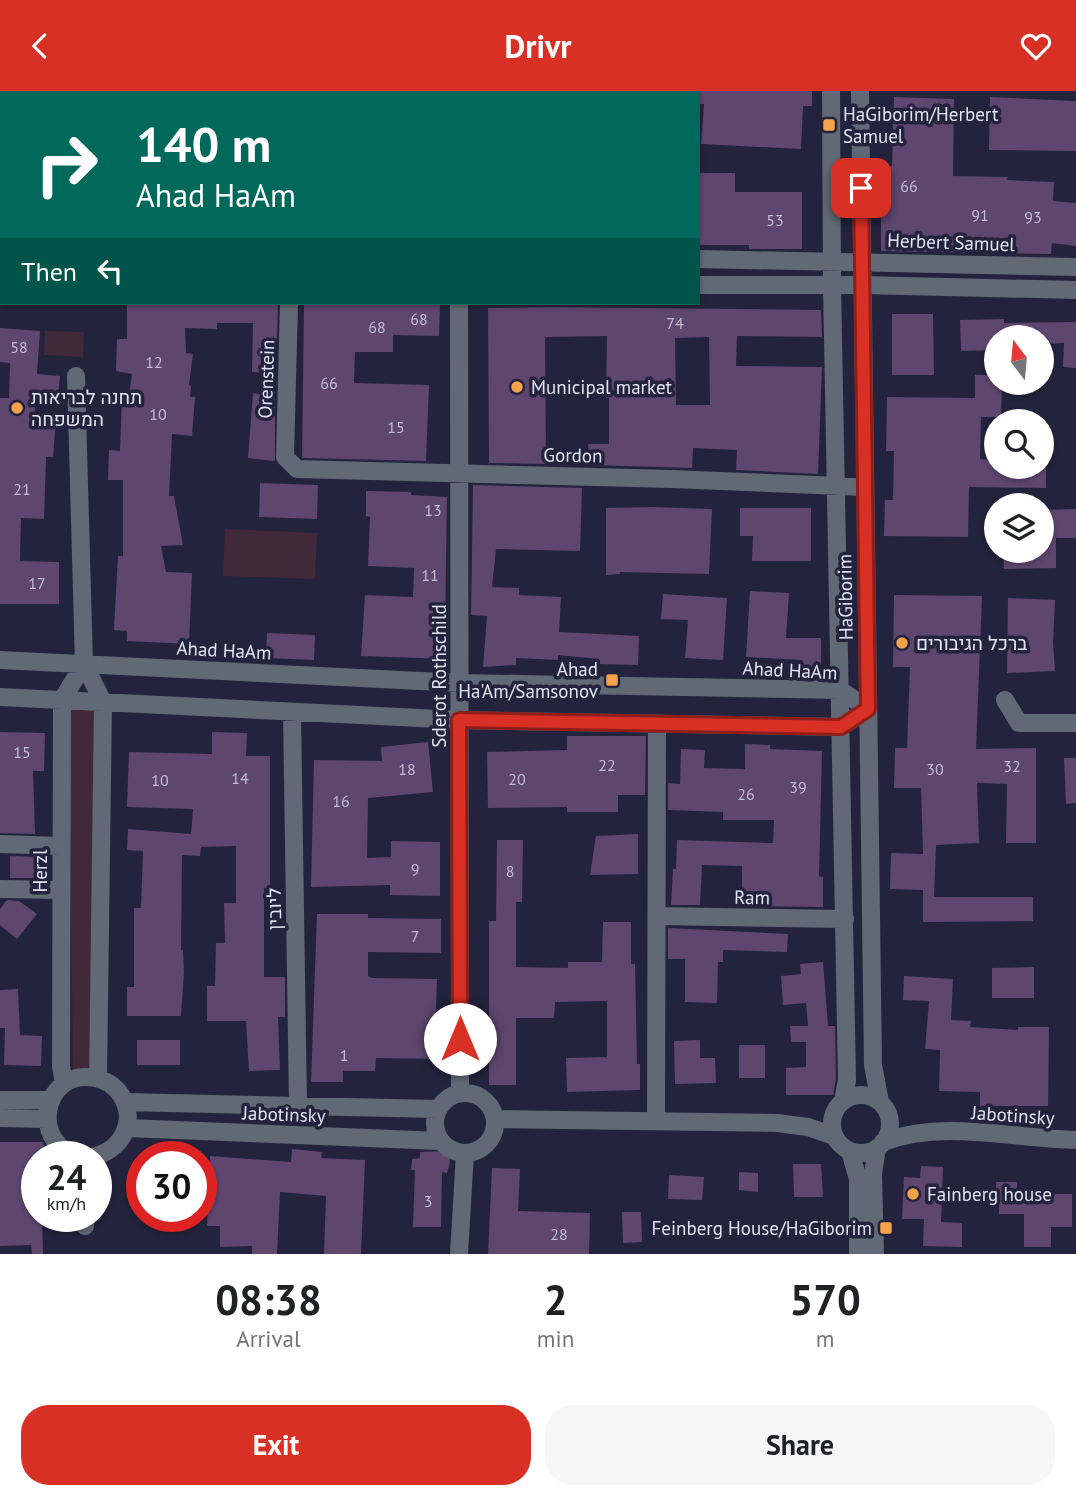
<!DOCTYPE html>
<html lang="en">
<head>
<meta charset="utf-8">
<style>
  :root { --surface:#fff; --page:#f6f6f6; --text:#202124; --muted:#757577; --accent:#d93025 }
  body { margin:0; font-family:"PT Sans",Heebo,sans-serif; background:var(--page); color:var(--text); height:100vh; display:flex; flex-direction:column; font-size:26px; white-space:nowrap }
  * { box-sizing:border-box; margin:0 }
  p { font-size:23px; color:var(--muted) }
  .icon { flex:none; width:38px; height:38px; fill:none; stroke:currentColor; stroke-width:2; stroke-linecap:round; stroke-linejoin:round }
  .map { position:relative; height:1163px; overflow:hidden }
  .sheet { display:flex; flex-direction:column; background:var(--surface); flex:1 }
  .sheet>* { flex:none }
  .guide { position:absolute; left:0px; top:0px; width:700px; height:214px; box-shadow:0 2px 5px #0004; background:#00695c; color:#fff; overflow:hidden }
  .needle { width:46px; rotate:344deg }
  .fabs { position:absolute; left:984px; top:234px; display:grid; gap:14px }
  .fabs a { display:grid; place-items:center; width:70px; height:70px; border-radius:50%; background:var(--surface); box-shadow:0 2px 5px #0004; font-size:35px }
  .speed { position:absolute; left:21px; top:1050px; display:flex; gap:14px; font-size:35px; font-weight:700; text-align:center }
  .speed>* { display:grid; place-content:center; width:91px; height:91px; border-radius:50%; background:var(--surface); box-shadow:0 2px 5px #0004; line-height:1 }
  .speed small { font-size:18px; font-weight:400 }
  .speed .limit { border:10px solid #d22; background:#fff; color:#111 }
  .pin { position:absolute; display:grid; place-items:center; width:60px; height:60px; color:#fff; margin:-30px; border-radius:14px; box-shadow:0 4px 10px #0006 }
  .me { position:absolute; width:77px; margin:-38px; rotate:0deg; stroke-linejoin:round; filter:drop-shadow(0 0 5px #0008) }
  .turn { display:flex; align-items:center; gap:24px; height:147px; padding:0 21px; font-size:32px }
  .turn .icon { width:91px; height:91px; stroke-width:2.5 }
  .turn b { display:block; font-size:49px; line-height:60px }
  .then { display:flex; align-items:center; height:66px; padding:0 21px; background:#0003; gap:14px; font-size:26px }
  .eta { display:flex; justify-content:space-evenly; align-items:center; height:119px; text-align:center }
  .eta b { font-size:42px; font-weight:800; line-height:49px }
  .primary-button { display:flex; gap:14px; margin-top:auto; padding:14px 21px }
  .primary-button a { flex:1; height:80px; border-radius:28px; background:var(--accent); color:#fff; font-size:28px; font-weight:800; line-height:80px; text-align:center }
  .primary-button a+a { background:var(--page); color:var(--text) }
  header { display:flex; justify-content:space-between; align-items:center; height:91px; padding:0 21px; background:var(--accent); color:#fff; font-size:32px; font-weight:800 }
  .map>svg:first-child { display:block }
  .green { fill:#412939 }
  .building { fill:#5e466f; fill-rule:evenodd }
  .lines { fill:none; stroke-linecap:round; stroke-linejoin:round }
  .minor { stroke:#606975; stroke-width:18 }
  .route-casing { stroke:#8d1f18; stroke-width:18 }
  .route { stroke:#d93025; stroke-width:12 }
  .poi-dot { fill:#f6a248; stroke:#23233d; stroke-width:2.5 }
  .labels { text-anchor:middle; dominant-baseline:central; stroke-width:7; stroke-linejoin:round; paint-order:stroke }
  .number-label { font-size:16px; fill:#c0bcd4 }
  .poi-label { font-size:19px; fill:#e1e3f5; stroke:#23233d; text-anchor:start }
  .street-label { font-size:19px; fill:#e1e3f5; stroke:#23233d }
</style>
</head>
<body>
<header><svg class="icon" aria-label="back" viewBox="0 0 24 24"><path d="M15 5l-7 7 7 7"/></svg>Drivr<svg class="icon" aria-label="heart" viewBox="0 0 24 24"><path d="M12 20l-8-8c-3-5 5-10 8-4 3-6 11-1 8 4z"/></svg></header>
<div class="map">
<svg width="1076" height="1163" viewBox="0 0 1076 1163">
  <rect width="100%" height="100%" fill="#23233d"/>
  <!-- green -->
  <path class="green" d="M45,240L84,241L83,266L44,264Z
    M225,438L317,442L315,488L223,485Z
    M69,615L96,616L89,979L73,987Z"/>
  <!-- building -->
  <path class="building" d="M698,0H812V15H803L801,58L701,53L704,13H698Z
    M894,6L954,8L953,85L1008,86L1007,89L1054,91L1053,110L1076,112V155L1052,152L1051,163L881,160V114H876V75H892Z
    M990,6L1076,10V60L989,59Z
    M698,82H735V101H802V158H749V154H698Z
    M127,212H278L276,282L252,281L253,232H217V238L185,237L186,262L193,263L189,294L191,295L190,306H195L192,345L172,343L169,405H174L183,454L161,455L166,481L192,482L189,553L127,550V540L114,539L118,465H123V389H108L109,359L120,360L122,304H129L132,283L116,280L117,248H127Z
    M304,212L440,213L439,245L393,244V261H355L354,292L429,294L426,370L302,367Z
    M552,216L821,219L822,246L737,245L736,275L822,276L818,383L736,379L737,359L693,357L692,377L589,374L588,353H609V307H606L607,245L545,246L546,373L489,372L488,217ZM709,246L710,314H676L675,247Z
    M892,223H933L934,284H892Z
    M1004,228V232L1076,231V277L1063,276L1064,252L1041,253V247H996V259L961,260L960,229Z
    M0,237L40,240L37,283L60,285L58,304L35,301V327L56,328L53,366H46L44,428L21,427L20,470L59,471V513H0V307H9L10,272L0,271Z
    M975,284H996V292H1002L1001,326H981L980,368L996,369V376H1046V397L969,396L968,446L884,445L885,409H893L894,360H886L887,306L975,307Z
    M253,302L275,305V370L248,367Z
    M260,392L318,394L317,428L259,426Z
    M473,394L582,397L580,460L496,458L492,496L519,497V504L561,506L559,541L639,545L638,574L598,573L599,568L558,564V569L516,567V574L483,576L487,525L471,524Z
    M366,400L411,401V404L447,406L445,540H448V568L361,565L365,504L413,506L414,477L368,475L370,426L366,425Z
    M654,416L712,418L709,483L620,481V483L606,484V417Z
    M740,417H811V470H752L753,445H740Z
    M1076,418V447H1056V477L1004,478L1003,460H1041V419Z
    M750,500L789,502L786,547H821V586H801L802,569L746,566Z
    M663,503L727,507L723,569L685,567L688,529L661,528Z
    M894,504L982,505L976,658L1036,657V752H1006L1007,693L977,692L979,752L936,754L934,806H1033V830L923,831V799L890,798L891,762L923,763L921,697H894L895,657H907L910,576H893Z
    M1008,507L1055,509L1053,552L1055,580L1007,582Z
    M267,542L315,544L314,569L266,567Z
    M0,641L45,642L44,680H33L35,743L0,742Z
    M212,641L247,642L246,665H270V797H264V886H285V926H278L280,979L249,980L246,930H207V895H215L216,852H225L224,812H236V755L201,756L200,765L182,764L181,859H183L184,881L181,925H127V896H134V817H141L143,760L127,759L128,738L191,743L193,718L127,716L129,661L212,663Z
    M567,645H646L645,704H618V721H567V716L488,717L487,661L567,659Z
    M428,651L433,701L368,707L367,767L391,766V750L440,751V805L390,804V794L311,796L314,669L382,670L381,656Z
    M745,653L770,654V658L822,660L819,785L823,786V816L742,815V775L702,774L700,814H671L673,778H676L677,749L773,752L774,729H723V721L668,719V692L680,693L681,658L705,659L704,677L745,678Z
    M1064,667H1076V712L1066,713Z
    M638,743V783L590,784L596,745Z
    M497,749H523L522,811H516V876L568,877V871H602L603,831H631V873H635L637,973H640V999L567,1001L566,967L607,966V910L555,911L554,927H516V994H489V830H496Z
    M10,765L41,766L40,787H10Z
    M7,809L19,810L37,823L17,848L0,834V818Z
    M317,823H368V827L441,828V862L368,861V885L372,887L437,888L435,944H439V968L376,967L375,980H343V991H311Z
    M668,837L788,843L787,861L723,859V871H718L717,912L685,911V868H668Z
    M823,871L828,935H835L836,988L833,1004H786V977L806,976V951H791L790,935H808L806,912L783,914L781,885L801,883L800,873Z
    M1034,876V907H992V877Z
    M904,885L953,888L951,929L971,930L970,936L1018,939V936H1049L1048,1015H980V1001L939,1000L940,959L925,958L929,910L903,909Z
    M18,898L20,944L42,945L41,975L4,974L5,937H0V899Z
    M137,949H180V974H137Z
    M700,949V967H715L716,992L675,993L674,950Z
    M739,954H765V987H739Z
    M0,1051H43L44,1054L45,1066H37V1125H42L43,1163H32L31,1154L0,1155Z
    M292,1058L322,1061L321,1067L365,1069L361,1163H324L326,1105L280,1101L277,1163H252V1155L220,1156V1135H207L210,1065L291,1071Z
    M445,1060L448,1061L450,1072L447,1082L442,1081L441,1136H413L415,1079H411L412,1068L420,1067V1061Z
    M793,1073H821L823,1106H794Z
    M921,1075L943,1076L941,1131L962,1132V1156L923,1155L924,1128H902L904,1086L920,1087Z
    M492,1077L520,1078L518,1120L590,1122L589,1163H488Z
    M739,1081L758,1082V1101L739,1099Z
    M669,1084L704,1086L702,1109L668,1108Z
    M996,1091H1017V1110H1045V1103H1072V1136H1051V1156H1024V1123H999V1112H979V1100H996Z
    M622,1121H641L642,1151L623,1152Z"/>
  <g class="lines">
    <!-- minor -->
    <path class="minor" d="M69,0V2
      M831,0L832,194L847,989L843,1010
      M860,0L873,974L880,1011
      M445,2V0
      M0,160H2
      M698,168L1076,176
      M698,194H862L1076,199
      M289,212L285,366L297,378L671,388L865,396
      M459,212L460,1001
      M76,285L84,573L103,611L98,987
      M0,569L461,592L840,599L868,618
      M0,606L459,629L841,636L868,618
      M1005,609L1019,632H1076
      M292,622L298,1015
      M0,753L61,755
      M0,798L61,799
      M658,825L845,828
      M64,993L61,975L62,609L84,573
      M435 1032a30 30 0 1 1 60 0a30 30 0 1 1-60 0Z
      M832 1033a29 29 0 1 1 58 0a29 29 0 1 1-58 0Z
      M0,1009H50
      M125,1011L438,1018
      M0,1027L47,1028
      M495,1028L777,1032L808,1036L834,1045
      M656,1029L657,633
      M127,1037L440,1050
      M883,1051C944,1028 1013,1048 1076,1049
      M850,1060L858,1088V1163
      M84,1066C28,1059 41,976 95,987C106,989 115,995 121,1004C138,1031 121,1060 92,1066
      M85,1135L86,1125
      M459,1163L465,1062
      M875,1163L873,1083L877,1057"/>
  </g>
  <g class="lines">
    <defs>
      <path id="route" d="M460,948L459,629L841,636L868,618L861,97"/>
    </defs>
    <!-- route casing -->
    <use href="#route" class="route-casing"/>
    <!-- route -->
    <use href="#route" class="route"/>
  </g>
  <!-- markers -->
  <g class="poi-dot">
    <rect x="822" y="27" width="14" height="14" rx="3.5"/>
    <circle cx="517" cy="296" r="7"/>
    <circle cx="17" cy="317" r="7"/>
    <circle cx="902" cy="552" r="7"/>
    <rect x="605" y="582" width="14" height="14" rx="3.5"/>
    <circle cx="913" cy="1103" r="7"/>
    <rect x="879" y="1130" width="14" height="14" rx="3.5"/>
  </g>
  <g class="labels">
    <!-- number labels -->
    <g class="number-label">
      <text x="909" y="95">66</text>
      <text x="980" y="124">91</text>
      <text x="1033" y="126">93</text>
      <text x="775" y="129">53</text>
      <text x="419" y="228">68</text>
      <text x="675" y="232">74</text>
      <text x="377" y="236">68</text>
      <text x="19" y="256">58</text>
      <text x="154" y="271">12</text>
      <text x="329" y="292">66</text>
      <text x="158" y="323">10</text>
      <text x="396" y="336">15</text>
      <text x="22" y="398">21</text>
      <text x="433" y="419">13</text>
      <text x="430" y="484">11</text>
      <text x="37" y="492">17</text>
      <text x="22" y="661">15</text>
      <text x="607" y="674">22</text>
      <text x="1012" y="675">32</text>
      <text x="407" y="678">18</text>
      <text x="935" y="678">30</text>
      <text x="240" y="687">14</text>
      <text x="517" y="688">20</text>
      <text x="160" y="689">10</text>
      <text x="798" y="696">39</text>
      <text x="746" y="703">26</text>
      <text x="341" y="710">16</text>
      <text x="415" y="778">9</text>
      <text x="510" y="780">8</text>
      <text x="415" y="845">7</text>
      <text x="344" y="964">1</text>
      <text x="428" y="1110">3</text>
      <text x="559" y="1143">28</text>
    </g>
    <!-- poi labels -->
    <g class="poi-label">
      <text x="843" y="23">HaGiborim/Herbert<tspan x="843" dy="22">Samuel</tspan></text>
      <text x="531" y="296">Municipal market</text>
      <text x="31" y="306">תחנה לבריאות<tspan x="31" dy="22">המשפחה</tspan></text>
      <text x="916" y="552">ברכל הגיבורים</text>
      <text x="598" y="578" text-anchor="end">Ahad<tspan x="598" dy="22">Ha'Am/Samsonov</tspan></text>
      <text x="927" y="1103">Fainberg house</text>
      <text x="872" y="1137" text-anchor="end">Feinberg House/HaGiborim</text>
    </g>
    <!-- street labels -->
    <g class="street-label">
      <text transform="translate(951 151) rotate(2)">Herbert Samuel</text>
      <text transform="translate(266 288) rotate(-88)">Orenstein</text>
      <text transform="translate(573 364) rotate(1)">Gordon</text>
      <text transform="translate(845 506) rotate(-91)">HaGiborim</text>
      <text transform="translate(224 559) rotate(3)">Ahad HaAm</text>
      <text transform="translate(790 579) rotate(3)">Ahad HaAm</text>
      <text transform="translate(439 585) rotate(-90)">Sderot Rothschild</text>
      <text transform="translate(40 780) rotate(-90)">Herzl</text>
      <text transform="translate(752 806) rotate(1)">Ram</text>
      <text transform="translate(274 818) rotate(-91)">ליובין</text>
      <text transform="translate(284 1023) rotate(2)">Jabotinsky</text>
      <text transform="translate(1013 1024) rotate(4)">Jabotinsky</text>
    </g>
  </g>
</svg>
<div class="fabs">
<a><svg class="needle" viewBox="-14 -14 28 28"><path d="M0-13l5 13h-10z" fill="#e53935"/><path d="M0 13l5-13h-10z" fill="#757577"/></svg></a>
<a><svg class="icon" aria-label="search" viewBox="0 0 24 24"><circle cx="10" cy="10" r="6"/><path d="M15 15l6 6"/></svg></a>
<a><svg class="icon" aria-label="layers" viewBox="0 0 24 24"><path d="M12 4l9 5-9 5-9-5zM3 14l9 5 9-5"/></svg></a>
</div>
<div class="speed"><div>24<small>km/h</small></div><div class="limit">30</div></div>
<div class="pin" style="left:861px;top:97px;background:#d93025"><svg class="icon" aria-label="arrive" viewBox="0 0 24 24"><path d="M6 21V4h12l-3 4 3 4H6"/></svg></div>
<svg class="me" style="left:460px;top:948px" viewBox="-20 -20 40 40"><circle r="19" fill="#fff"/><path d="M0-13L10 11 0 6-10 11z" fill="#d93025"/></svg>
<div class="guide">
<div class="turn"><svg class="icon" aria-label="right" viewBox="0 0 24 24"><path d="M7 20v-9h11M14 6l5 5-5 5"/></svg><div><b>140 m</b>Ahad HaAm</div></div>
<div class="then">Then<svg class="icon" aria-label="left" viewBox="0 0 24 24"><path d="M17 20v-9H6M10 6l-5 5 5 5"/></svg></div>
</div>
</div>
<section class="sheet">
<div class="eta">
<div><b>08:38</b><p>Arrival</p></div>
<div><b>2</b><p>min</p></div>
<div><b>570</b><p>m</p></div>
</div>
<div class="primary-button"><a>Exit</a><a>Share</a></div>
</section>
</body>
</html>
